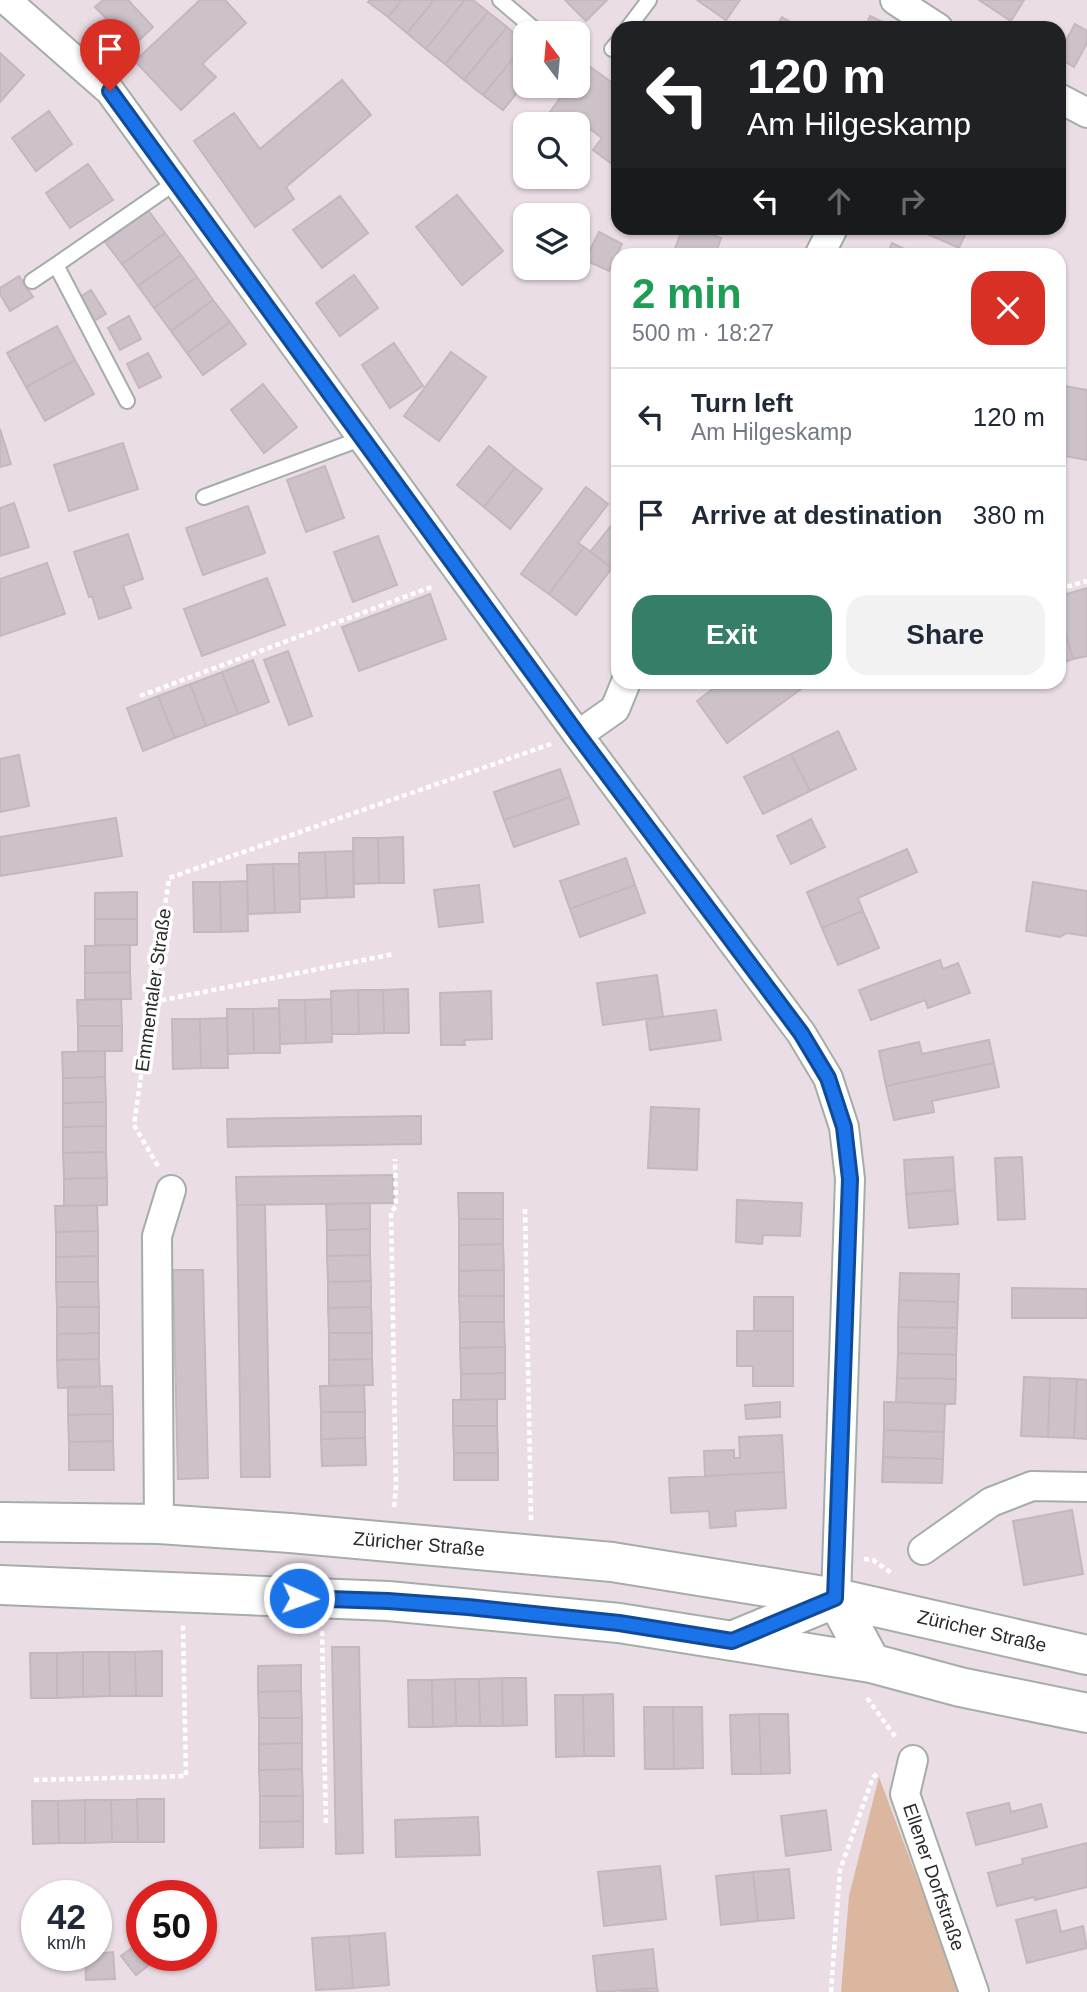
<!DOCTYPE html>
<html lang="en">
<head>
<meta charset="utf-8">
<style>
  :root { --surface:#fff; --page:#f2f2f3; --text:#1f2937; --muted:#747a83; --line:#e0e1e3; --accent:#357e68 }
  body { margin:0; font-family:Helvetica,sans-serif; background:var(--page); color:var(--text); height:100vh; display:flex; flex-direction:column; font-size:26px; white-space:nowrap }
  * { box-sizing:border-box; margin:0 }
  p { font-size:23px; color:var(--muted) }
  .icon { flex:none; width:38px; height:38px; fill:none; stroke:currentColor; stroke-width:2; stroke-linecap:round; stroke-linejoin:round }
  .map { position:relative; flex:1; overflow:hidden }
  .side { position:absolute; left:611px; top:248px; width:455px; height:441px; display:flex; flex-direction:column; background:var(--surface); border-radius:21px; box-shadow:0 2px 5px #0004 }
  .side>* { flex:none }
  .banner { position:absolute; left:611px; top:21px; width:455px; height:214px; border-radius:21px; box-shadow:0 2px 5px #0004; background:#202124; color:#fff; overflow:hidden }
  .needle { width:46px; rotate:344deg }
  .buttons { position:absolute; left:513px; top:21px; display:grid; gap:14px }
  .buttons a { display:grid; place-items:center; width:77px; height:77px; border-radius:14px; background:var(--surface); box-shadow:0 2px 5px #0004; font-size:35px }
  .speed { position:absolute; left:21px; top:1880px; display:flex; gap:14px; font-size:35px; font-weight:700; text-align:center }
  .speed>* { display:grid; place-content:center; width:91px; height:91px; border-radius:50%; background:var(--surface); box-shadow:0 2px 5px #0004; line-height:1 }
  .speed small { font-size:18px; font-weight:400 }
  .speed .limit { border:10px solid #d22; background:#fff; color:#111 }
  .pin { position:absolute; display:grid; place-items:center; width:60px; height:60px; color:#fff; margin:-72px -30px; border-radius:50% 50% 50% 0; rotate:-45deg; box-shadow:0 0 7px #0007 }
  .pin .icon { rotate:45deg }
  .me { position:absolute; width:77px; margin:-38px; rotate:92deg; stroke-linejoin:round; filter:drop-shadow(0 0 5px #0008) }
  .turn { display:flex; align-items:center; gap:24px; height:147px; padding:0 21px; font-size:32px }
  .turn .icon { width:91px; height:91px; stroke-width:2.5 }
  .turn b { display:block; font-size:49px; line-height:60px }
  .lanes { display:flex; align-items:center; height:66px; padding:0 21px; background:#0003; justify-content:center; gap:35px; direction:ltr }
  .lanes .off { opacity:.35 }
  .round { display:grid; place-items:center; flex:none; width:74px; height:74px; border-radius:21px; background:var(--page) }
  .headline { display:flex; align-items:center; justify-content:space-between; height:119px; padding:0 21px }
  h1 { font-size:42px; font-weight:700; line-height:52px; color:#1e9e55 }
  .primary-button { display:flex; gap:14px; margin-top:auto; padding:14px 21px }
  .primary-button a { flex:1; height:80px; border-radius:21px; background:var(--accent); color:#fff; font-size:28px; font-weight:700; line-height:80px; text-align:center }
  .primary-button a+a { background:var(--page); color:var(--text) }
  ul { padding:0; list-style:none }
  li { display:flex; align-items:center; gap:21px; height:98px; padding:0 21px; border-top:2px solid var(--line) }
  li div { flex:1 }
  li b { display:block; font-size:26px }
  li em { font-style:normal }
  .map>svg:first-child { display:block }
  .green { fill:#dbb7a0 }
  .building { fill:#cdc2c9; stroke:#c5b7c0; stroke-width:2 }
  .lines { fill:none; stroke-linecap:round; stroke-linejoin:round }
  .service-casing { stroke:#a4aea9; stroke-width:18 }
  .minor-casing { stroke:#a4aea9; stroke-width:32 }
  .secondary-casing { stroke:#a4aea9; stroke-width:42 }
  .path { stroke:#fff; stroke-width:4.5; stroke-dasharray:5 3.5; stroke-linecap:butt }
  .service { stroke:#fff; stroke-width:14 }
  .minor { stroke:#fff; stroke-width:28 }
  .secondary { stroke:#fff; stroke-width:38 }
  .route-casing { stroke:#114b97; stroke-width:18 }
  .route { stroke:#1a73e8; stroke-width:12 }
  .labels { text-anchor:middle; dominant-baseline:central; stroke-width:7; stroke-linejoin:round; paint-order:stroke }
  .street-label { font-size:19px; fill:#2a2a2a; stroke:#fff }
</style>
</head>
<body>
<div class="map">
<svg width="1087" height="1992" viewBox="0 0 1087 1992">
  <rect width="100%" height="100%" fill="#eadde6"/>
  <!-- green -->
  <path class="green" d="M879,1777L960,1992H841L849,1896Z"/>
  <!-- building -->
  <path class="building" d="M103,0H128L153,27L133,46L95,7Z
    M200,0H225L246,23L202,64L216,77L181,110L135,61Z
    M370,0H402L388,17L368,2Z
    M402,0H434L407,33L388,17Z
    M434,0H465L426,49L407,33Z
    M465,0H473L488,12L445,64L426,49Z
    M565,0H607L586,21Z
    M697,0H740L726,20Z
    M979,0H1024L1011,21Z
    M488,12L507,27L464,80L445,64Z
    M870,16L895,28H865Z
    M782,17L800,28H775Z
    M1075,24L1087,31V43L1074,67L1059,58V53Z
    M507,27L525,44L483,95L464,80Z
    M525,44V83L503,110L483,95Z
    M0,53L24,75L0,102Z
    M585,63L618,87V162L615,166L593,150L602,138L583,124L578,132V124H541L569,86H578V73Z
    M342,80L371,115L286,187L294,199L255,227L194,141L234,113L260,149Z
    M49,111L72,144L36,171L12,138Z
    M88,164L113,200L70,228L46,193Z
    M457,195L503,251L462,285L416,227Z
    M340,196L368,233L322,268L293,230Z
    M148,210L165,233L122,264L105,242Z
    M683,228H695L721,238L715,256H672Z
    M914,228H968L959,248Z
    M599,232L622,244L609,271L585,260Z
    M165,233L181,255L138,286L122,264Z
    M892,243L919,256H886Z
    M181,255L197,277L154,308L138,286Z
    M354,275L378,308L340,336L316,303Z
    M19,276L33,297L10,311L0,294V288Z
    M197,277L213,300L171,331L154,308Z
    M91,290L106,314L94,321L80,297Z
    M213,300L230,322L187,353L171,331Z
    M129,316L141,339L120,350L108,328Z
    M230,322L246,344L203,375L187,353Z
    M57,326L75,360L26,387L7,353Z
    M394,343L423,386L390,408L362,365Z
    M451,352L486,377L439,441L404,416Z
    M148,353L161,377L139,388L127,364Z
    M75,360L94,394L45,421L26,387Z
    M263,384L297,427L264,453L231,410Z
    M1059,385L1087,390V460L1059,455Z
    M0,429L11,464L0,467Z
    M123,443L138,489L69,511L54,465Z
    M489,446L515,468L484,507L457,485Z
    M325,466L344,518L306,532L287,480Z
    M515,468L542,489L510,529L484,507Z
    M586,487L608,504L578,543L584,547L549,594L521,574Z
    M14,503L29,547L0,556V508Z
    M248,506L265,553L203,575L186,528Z
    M618,517V560L612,568L590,552Z
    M128,534L143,579L123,586L131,608L99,619L92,596L89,597L74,552Z
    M378,536L397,585L353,602L334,552Z
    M584,547L612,568L576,615L549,594Z
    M47,563L65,614L0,636V579Z
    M267,578L285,625L202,656L184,609Z
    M1087,588V656L1073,659L1059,609V596Z
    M430,594L446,639L359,671L342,627Z
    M1059,609L1073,659L1059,664Z
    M288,651L312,716L289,725L264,660Z
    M253,660L269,702L238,714L222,672Z
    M222,672L238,714L206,726L190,684Z
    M722,682H804L801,689L727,743L697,701Z
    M190,684L206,726L175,738L158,696Z
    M158,696L175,738L143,751L127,708Z
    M838,731L856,769L810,791L791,754Z
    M791,754L810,791L763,814L744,777Z
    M19,755L29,806L0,812V759Z
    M560,769L570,797L504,820L494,792Z
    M570,797L579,824L514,847L504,820Z
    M116,818L122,856L0,876V837Z
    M811,819L825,847L791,864L777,836Z
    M403,837L404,883H379L378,838Z
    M353,838H378L379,883L354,884Z
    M907,849L917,872L858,898L863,911L822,928L807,892Z
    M353,851L354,897L327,898L325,852Z
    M325,852L327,898L300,899L299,853Z
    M626,858L635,885L570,909L560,881Z
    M273,864H299L300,912L275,913Z
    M273,864L275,913L248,914L247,865Z
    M247,881L248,931L221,932L220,882Z
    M193,882H220L221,932H194Z
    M1033,882L1087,891V936L1067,933L1060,937L1026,931Z
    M479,885L483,922L439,927L434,890Z
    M635,885L645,913L580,937L570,909Z
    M137,892V919H95V893Z
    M863,911L879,948L838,965L822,928Z
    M95,919H137V945H95Z
    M130,945V972L85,973V946Z
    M940,960L943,969L958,963L970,993L928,1008L925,1000L871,1020L859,990Z
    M130,972L131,999H85V973Z
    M657,975L663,1017L603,1025L597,983Z
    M408,989L409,1033H384L383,990Z
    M358,990L359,1034H332L331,991Z
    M358,990H383L384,1033L359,1034Z
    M491,991L492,1039L464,1040L465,1045H441L440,993Z
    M121,999L122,1026H78L77,1000Z
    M331,999L332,1042L306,1043L305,1000Z
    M279,1000H305L306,1043L280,1044Z
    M279,1008L280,1053H254L253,1009Z
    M227,1009H253L254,1053L228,1054Z
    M716,1010L721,1040L650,1050L646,1019Z
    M227,1018L228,1068H201L200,1019Z
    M172,1019H200L201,1068L173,1069Z
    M78,1026H122V1051H78Z
    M989,1040L994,1063L886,1086L879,1051L919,1042L922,1054Z
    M105,1051V1077L63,1078L62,1052Z
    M994,1063L999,1087L932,1101L934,1112L894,1120L886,1086Z
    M105,1077L106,1102L63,1103V1078Z
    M106,1102V1126L63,1127V1103Z
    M651,1107L699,1109L697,1170L648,1168Z
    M421,1116V1144L228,1147L227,1119Z
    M106,1126V1152L63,1153V1127Z
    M106,1152L107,1178L64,1179L63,1153Z
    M953,1157L955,1190L906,1194L904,1160Z
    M1022,1157L1025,1219L998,1220L995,1158Z
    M393,1175L394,1203L237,1205L236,1177Z
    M107,1178V1205L64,1206V1179Z
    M955,1190L958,1224L909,1228L906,1194Z
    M458,1193H503V1219H459Z
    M737,1200L802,1203L800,1236L763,1235L762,1244L736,1242Z
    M370,1203V1229L327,1230L326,1204Z
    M97,1205L98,1231L56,1232L55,1206Z
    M237,1205H265L270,1477H241Z
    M459,1219H503V1244L459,1245Z
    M370,1229V1255L327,1256V1230Z
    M98,1231V1256L56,1257V1232Z
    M503,1244L504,1270L459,1271V1245Z
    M370,1255L371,1281L328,1282L327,1256Z
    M98,1256V1282H56V1257Z
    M173,1270H203L208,1478L178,1479Z
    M504,1270V1296H459V1271Z
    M900,1273L959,1274L958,1302L899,1300Z
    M371,1281V1307L328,1308V1282Z
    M56,1282H98L99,1307H57Z
    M1012,1288L1087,1289V1318H1012Z
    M459,1296H504V1322H460Z
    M754,1297H793V1331H754Z
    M899,1300L958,1302L957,1328L898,1327Z
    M57,1307H99V1333L57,1334Z
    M371,1307L372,1333H329L328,1308Z
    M460,1322H504L505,1347L460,1348Z
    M898,1327L957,1328L956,1355L898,1353Z
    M737,1331H793V1386H753V1366H737Z
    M99,1333V1359L57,1360V1334Z
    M329,1333H372V1359L329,1360Z
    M505,1347V1373L461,1374L460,1348Z
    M898,1353L956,1355V1379L897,1378Z
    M99,1359L100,1387L58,1388L57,1360Z
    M372,1359L373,1385L329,1386V1360Z
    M505,1373V1399L461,1400V1374Z
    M1024,1377L1050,1378L1048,1437L1021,1436Z
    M897,1378L956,1379L955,1404L896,1402Z
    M1050,1378L1077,1379L1074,1438L1048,1437Z
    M1077,1379L1087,1380V1439L1074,1438Z
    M364,1385L365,1412H321L320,1386Z
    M112,1386L113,1414L68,1415V1387Z
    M497,1399V1426H453V1400Z
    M780,1402V1417L746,1419L745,1405Z
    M884,1402L945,1404L944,1432L884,1430Z
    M321,1412H365V1438L321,1439Z
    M113,1414V1441L69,1442L68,1415Z
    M453,1426H497L498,1453H454Z
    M884,1430L944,1432L943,1459L883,1457Z
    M782,1435L784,1472L705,1476L704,1451L734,1450V1458H740L739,1437Z
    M365,1438L366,1465L322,1466L321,1439Z
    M113,1441L114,1470H69V1442Z
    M454,1453H498V1480H454Z
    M883,1457L943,1459L942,1483L882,1482Z
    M784,1472L786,1508L735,1511L736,1526L710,1528L709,1511L671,1513L669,1478Z
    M1072,1510L1083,1574L1024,1585L1013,1521Z
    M332,1647H359L363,1853L336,1854Z
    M162,1651V1696H136L135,1652Z
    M83,1652H109L110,1696L83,1697Z
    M83,1652V1697L57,1698V1653Z
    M109,1652H135L136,1696H110Z
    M30,1653H57V1698H31Z
    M301,1665V1691L258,1692V1666Z
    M502,1678H526L527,1725L503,1726Z
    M502,1678L503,1726H480L479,1679Z
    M455,1679H479L480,1726H456Z
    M455,1679L456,1726L433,1727L432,1680Z
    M408,1680H432L433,1727H409Z
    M301,1691L302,1718H259L258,1692Z
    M613,1694L614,1756H584L583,1695Z
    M555,1695H583L584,1756L556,1757Z
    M644,1707H673L674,1769H645Z
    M673,1707H702L703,1768L674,1769Z
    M759,1714L761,1774H732L730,1715Z
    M759,1714H788L790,1773L761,1774Z
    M259,1718H302V1743L259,1744Z
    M302,1743V1769L259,1770V1744Z
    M302,1769L303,1796H260L259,1770Z
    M260,1796H303V1821L260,1822Z
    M137,1799L138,1842H112L111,1800Z
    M137,1799H164V1842H138Z
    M85,1800H111L112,1842L85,1843Z
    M85,1800V1843H59L58,1801Z
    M32,1801H58L59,1843L33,1844Z
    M1009,1803L1011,1812L1041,1804L1047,1827L976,1845L967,1813Z
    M826,1810L831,1850L786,1856L781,1816Z
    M478,1817L480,1855L396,1857L395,1820Z
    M303,1821V1847L260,1848V1822Z
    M1087,1843V1887L1035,1900L1034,1897L997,1906L988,1873L1023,1864L1022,1859Z
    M660,1866L666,1919L604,1926L598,1872Z
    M789,1869L794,1918L758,1921L753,1872Z
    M753,1872L758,1921L721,1925L716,1876Z
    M1056,1910L1061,1932L1083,1926L1087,1948L1027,1963L1016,1920Z
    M385,1933L389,1985L353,1988L349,1936Z
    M349,1936L353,1988L316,1990L312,1938Z
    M140,1942L142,1955H149L154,1961L136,1975L121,1956Z
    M653,1949L657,1988L597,1992L593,1956Z
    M113,1952L115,1979L86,1980L85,1955Z
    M657,1988L658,1992H620Z"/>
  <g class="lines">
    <defs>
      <path id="service" d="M500,0L539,33
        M628,28L649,0
        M612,49L618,42
        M32,281L56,265
        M127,401L56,265L176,182
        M204,497L363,438"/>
      <path id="minor" d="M6,0L110,91L578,735L801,1033L828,1078L844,1127L850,1179L836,1598
        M895,0L938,28
        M1059,98L1087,113
        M819,256L833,228
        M578,735L615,709L626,682
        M159,1524L157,1236L171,1190
        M923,1550L991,1502L1032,1486L1087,1487
        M913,1760L905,1794L974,1992"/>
      <path id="secondary" d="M0,1522L159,1524L290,1533L612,1562L836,1598L1087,1655
        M0,1585L388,1601L619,1623L871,1663L960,1687L1087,1713
        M732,1641L836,1598L871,1663"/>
    </defs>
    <!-- service casing -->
    <use href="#service" class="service-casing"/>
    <!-- minor casing -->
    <use href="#minor" class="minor-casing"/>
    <!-- secondary casing -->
    <use href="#secondary" class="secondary-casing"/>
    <!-- path -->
    <path class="path" d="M1059,589L1087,581
      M140,696L434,586
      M153,1002L394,954
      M158,1166L134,1125L169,878L551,744
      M525,1209L531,1520
      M394,1507L396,1487L391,1211L396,1207L395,1159
      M864,1559L873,1560L893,1574
      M322,1631L326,1826
      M867,1698L897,1739
      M34,1780L186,1776L183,1625
      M831,1992L840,1870L873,1777L880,1772"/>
    <!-- service -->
    <use href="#service" class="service"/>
    <!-- minor -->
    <use href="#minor" class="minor"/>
    <!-- secondary -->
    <use href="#secondary" class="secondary"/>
  </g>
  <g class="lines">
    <defs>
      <path id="route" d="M110,91L578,735L801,1033L828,1078L844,1127L850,1179L835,1598L732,1641L619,1623L468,1607L388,1601L299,1598"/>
    </defs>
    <!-- route casing -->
    <use href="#route" class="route-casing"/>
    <!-- route -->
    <use href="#route" class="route"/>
  </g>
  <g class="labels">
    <!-- street labels -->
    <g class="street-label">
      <text transform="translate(153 990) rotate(-82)">Emmentaler Straße</text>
      <text transform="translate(419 1544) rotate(5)">Züricher Straße</text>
      <text transform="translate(982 1631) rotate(13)">Züricher Straße</text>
      <text transform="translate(934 1877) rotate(71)">Ellener Dorfstraße</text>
    </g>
  </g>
</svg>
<div class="buttons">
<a><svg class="needle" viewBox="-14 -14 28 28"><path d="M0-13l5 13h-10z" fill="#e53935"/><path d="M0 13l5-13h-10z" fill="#747a83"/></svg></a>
<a><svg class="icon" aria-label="search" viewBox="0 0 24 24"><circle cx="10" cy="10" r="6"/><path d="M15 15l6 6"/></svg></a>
<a><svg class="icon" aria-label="layers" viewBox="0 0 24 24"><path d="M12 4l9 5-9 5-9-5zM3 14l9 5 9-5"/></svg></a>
</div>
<div class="speed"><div>42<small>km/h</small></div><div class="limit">50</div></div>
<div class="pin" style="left:110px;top:91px;background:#d93025"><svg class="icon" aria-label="arrive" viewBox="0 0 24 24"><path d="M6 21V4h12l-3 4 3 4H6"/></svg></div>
<svg class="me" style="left:299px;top:1598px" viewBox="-20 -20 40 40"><circle r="17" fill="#1a73e8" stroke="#fff" stroke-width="3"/><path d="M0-11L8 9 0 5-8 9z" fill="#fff"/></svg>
<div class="banner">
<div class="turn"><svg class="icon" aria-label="left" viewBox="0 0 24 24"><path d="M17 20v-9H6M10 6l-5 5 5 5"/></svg><div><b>120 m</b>Am Hilgeskamp</div></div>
<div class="lanes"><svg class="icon" aria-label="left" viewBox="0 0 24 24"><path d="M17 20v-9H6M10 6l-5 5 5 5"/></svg><svg class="icon off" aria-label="ahead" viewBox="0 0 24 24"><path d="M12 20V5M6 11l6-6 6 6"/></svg><svg class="icon off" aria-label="right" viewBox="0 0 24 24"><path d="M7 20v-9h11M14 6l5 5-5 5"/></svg></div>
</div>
<section class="side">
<div class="headline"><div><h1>2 min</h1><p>500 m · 18:27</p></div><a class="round" style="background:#d93025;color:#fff"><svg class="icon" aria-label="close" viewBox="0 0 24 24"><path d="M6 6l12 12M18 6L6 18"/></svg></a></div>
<ul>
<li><svg class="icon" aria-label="left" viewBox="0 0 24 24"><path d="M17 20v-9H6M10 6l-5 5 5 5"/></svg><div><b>Turn left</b><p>Am Hilgeskamp</p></div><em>120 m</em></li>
<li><svg class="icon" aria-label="arrive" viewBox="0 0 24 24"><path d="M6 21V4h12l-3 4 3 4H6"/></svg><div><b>Arrive at destination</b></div><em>380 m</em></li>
</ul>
<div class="primary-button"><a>Exit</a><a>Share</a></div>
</section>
</div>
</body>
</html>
